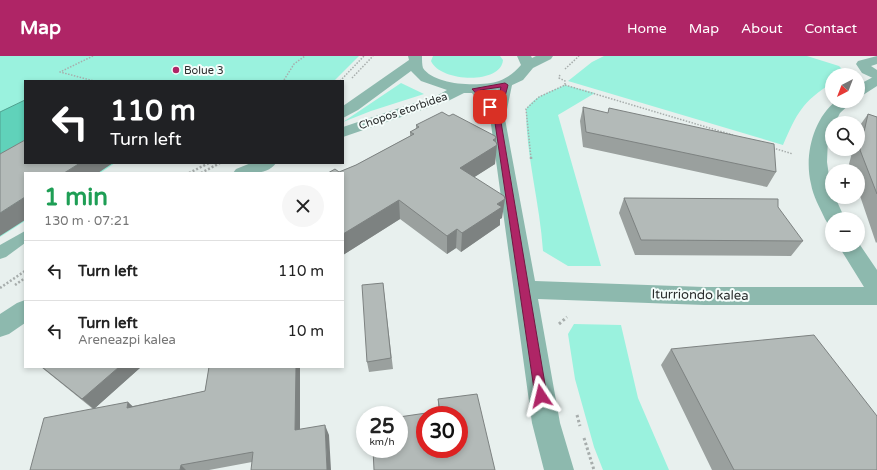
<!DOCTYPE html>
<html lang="en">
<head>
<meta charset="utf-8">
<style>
  :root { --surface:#fff; --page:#f6f6f6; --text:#222; --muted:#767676; --line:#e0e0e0; --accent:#af2566 }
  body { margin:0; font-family:"Varela Round",sans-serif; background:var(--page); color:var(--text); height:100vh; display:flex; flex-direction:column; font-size:15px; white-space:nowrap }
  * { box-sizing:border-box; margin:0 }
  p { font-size:13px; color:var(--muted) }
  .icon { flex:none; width:22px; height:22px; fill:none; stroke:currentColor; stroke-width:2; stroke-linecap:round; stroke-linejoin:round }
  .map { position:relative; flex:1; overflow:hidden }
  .sheet { position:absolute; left:24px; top:116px; width:320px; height:196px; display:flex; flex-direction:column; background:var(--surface); border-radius:0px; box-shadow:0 2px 6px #0003 }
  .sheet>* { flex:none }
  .top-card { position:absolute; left:24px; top:24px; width:320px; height:84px; border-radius:0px; box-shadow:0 2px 6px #0003; background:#202124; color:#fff; overflow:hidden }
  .needle { width:26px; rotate:222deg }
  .controls { position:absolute; left:825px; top:12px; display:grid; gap:8px }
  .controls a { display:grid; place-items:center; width:40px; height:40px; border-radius:50%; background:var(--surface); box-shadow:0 2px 6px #0003; font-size:20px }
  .speed { position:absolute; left:356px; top:350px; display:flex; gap:8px; font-size:20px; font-weight:700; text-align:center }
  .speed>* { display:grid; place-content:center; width:52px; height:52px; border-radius:50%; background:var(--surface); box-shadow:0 2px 6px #0003; line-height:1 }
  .speed small { font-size:10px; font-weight:400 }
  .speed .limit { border:6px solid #d22; background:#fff; color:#111 }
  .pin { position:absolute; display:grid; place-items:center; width:34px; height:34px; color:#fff; margin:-17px; border-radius:8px; box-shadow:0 2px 6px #0006 }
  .me { position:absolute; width:44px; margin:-22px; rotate:350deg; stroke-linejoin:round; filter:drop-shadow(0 0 3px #0008) }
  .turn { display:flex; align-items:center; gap:14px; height:84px; padding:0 20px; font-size:18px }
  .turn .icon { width:52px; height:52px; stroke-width:2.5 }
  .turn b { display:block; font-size:28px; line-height:34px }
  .round { display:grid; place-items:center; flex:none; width:42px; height:42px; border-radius:21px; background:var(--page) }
  .head { display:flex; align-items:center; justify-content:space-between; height:68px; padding:0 20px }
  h1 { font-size:24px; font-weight:700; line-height:30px; color:#1e9e55 }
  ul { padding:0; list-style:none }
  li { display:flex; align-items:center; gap:12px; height:60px; padding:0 20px; border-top:1px solid var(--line) }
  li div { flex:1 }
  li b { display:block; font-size:15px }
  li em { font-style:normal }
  header { display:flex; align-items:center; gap:24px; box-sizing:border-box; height:56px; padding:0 20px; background:var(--accent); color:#fff }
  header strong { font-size:19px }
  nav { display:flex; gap:22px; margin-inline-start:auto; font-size:14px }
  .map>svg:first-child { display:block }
  .green { fill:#9af2de }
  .water { fill:#60d2ba; stroke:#50a08f }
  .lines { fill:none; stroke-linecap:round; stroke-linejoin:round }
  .path-far2 { stroke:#a7adac; stroke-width:1.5; stroke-dasharray:1.5 1.5; stroke-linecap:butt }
  .path-far1 { stroke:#a7adac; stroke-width:2.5; stroke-dasharray:2 2; stroke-linecap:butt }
  .path { stroke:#a7adac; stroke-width:3; stroke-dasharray:2.5 2.5; stroke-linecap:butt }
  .service { fill:#8db9ae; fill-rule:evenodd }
  .minor { fill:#8db9ae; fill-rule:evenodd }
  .tertiary { fill:#8db9ae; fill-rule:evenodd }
  .wall { fill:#9aa09e }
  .shaded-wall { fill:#7d8281 }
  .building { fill:#b3bab8; stroke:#7d8281; fill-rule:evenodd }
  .route { fill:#af2566; stroke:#721842 }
  .poi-dot { fill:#af2566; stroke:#f5fdfb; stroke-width:1.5 }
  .labels { text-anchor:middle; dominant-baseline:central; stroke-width:4; stroke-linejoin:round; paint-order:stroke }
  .far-poi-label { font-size:11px; fill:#292c2c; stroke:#f5fdfb; text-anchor:start }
  .far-street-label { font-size:11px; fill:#292c2c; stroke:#f5fdfb }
  .street-label { font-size:13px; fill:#292c2c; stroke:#f5fdfb }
</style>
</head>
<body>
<header>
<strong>Map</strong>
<nav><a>Home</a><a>Map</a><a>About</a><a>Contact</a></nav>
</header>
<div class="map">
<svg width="877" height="414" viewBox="0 0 877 414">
  <rect width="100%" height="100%" fill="#e8f0ee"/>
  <!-- green -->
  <path class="green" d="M0,0H359L334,25H25V107H115L100,117H25V165L0,181Z
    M433,0H500L503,4C501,29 440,26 431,5Z
    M604,0H807L839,10L846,17L832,19V27C802,46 797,57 783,89L568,25L592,6Z
    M401,27L424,38L371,55L343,66Z
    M565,29L595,37L558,59L601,210H568L543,195C540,148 526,100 526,53C536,39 550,36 565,29Z
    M574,268L621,269L638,342L669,414H603L594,391L575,323L568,278Z"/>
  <!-- water -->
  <path class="water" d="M25,44V104L0,118V56Z"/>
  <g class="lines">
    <!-- path-far2 -->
    <path class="path-far2" d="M93,0L60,16L94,25
      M565,13L579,0
      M352,22L373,0
      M284,24L294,8L305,0
      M279,25H288
      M340,25L364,0
      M565,29L733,79
      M773,92L793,98
      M531,102L526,53L539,41L565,29V25L559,22L560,18"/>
    <!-- path-far1 -->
    <path class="path-far1" d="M531,101V105
      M189,117L209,107
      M201,117L220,107
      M15,229L25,222
      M0,232L25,215"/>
    <!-- path -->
    <path class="path" d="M559,268L567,261
      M577,359L580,370
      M584,382L594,414"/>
    <!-- service -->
    <path class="service" d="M25,175V187L6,201L0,203V189Z"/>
    <!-- minor -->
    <path class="minor" d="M877,19V30L863,39L858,40V29Z
      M505,25L510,26L512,29L505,63L535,225L704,231H864L838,189H858V186L877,214V249H704L538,243L560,367L574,414H544L532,367L490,61L469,33L471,30H481L494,45L500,26Z
      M836,45H853L840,57L835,67H832V74L828,82L827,106L832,141H835L845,163H832V169L828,168L825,163C820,152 813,140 811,128C804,100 813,63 836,45Z"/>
    <!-- tertiary -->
    <path class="tertiary" d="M408,0H422C422,4 422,9 423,12C435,30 481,31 499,25C509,21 515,16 521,9L517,0H531L532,2L536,0H553L551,3L533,12L523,24L508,31L483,37H464L448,45L343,81V71L438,39L447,34L421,25L411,15L358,54L343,62V50L409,4Z
      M877,0V8L871,10L877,14V24L862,17L856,8L858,5Z
      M251,107H276C267,120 247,117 233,117L236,113Z
      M25,244V267L9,278L0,281V258L17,247Z"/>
  </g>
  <!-- wall -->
  <path class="wall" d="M583,51L776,116L767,131L583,91L580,65Z
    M868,58L877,61V186L876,187L858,134V115H851L849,108L853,93H858V72Z
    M449,60L496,82L495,108L474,121L502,162L500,163V169L461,196L456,192L447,198L400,163L343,199V117L339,116L356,109L410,80V76L416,73V69Z
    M624,142L803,185L791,200L635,199L619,157Z
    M383,227L393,313L369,316L367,306Z
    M671,293L877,414H712L661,309Z
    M41,311H141L95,352L133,350L205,335L209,311H300V374L329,379L252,406L209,414H30L93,353Z
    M438,343L495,414L438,355Z"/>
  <!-- shaded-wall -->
  <path class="shaded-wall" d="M496,82L495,90L497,89L495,108L459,131L460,112Z
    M80,107H113L98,117H64Z
    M25,141V164L0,180V157Z
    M505,143L502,162L500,163V169L461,196L462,177L497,148Z
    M399,144L400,163L343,199V178Z
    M457,173L456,192L447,198V180Z
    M119,311H141L94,353L82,343Z
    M296,311H300V384L295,374Z
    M128,346L139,356L127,352Z
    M325,369L329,379L331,414H327Z
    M181,409L186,414H180Z"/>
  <!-- building -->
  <path class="building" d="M583,51L608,57L609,52L774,88L776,116L586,76Z
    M442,56L449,60L453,58L495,80L496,82L493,84L496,86L497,89L460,112L504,140L505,143L497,148L502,151L462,177L457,173L447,180L399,144L343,178V117H328L335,113L339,116L356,109L414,78L410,76L419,71L416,69Z
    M868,58L877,61V138L860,94Z
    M25,84V107H80L64,117H25V141L0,157V98Z
    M624,142L778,143V151L803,185L641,184Z
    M383,227L391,302L367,306L362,229Z
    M814,279L877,360V414H734L671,293Z
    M42,311H119L82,343Z
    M209,311H296L295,374L325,369L327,414H251L253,396L181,409L180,414H30L44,362L128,346L127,352L205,335Z
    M477,338L495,414H374L373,393H399V361L440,355L438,343ZM425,359H459V393H425Z"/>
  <!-- route -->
  <path class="route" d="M505,27L508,29L500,60L547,340L545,344L541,345L537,344L535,340L494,60L501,31L480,34L493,51L490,53L472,33Z"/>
  <!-- markers -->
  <circle class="poi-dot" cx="176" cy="14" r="4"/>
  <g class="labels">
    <!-- far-poi labels -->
    <g class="far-poi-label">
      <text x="184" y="14">Bolue 3</text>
    </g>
    <!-- far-street labels -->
    <g class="far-street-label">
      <text transform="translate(403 55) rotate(-19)">Chopos etorbidea</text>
    </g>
    <!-- street labels -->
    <g class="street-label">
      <text transform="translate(700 239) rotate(1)">Iturriondo kalea</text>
    </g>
  </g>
</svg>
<div class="controls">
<a><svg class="needle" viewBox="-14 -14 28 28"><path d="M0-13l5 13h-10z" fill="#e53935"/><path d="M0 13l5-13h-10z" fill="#767676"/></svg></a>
<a><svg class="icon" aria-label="search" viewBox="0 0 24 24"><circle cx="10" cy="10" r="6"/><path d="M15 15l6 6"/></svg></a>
<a>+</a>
<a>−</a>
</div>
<div class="speed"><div>25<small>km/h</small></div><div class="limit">30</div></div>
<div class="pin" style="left:490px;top:51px;background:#d93025"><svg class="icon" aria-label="arrive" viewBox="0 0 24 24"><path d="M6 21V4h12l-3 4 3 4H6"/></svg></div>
<svg class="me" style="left:541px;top:340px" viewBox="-20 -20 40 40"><path d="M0-17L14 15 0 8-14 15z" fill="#af2566" stroke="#fff" stroke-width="4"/></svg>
<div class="top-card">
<div class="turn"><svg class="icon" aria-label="left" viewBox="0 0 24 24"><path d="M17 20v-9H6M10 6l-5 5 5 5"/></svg><div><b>110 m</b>Turn left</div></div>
</div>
<section class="sheet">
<div class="head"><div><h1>1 min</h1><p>130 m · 07:21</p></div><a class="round"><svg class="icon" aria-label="close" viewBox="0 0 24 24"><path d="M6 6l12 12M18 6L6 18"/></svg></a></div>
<ul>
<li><svg class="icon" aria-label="left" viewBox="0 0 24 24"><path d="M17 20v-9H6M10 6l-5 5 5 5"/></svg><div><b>Turn left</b></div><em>110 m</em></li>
<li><svg class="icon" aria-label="left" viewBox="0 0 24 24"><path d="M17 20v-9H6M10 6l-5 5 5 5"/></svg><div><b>Turn left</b><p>Areneazpi kalea</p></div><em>10 m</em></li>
</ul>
</section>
</div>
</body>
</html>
